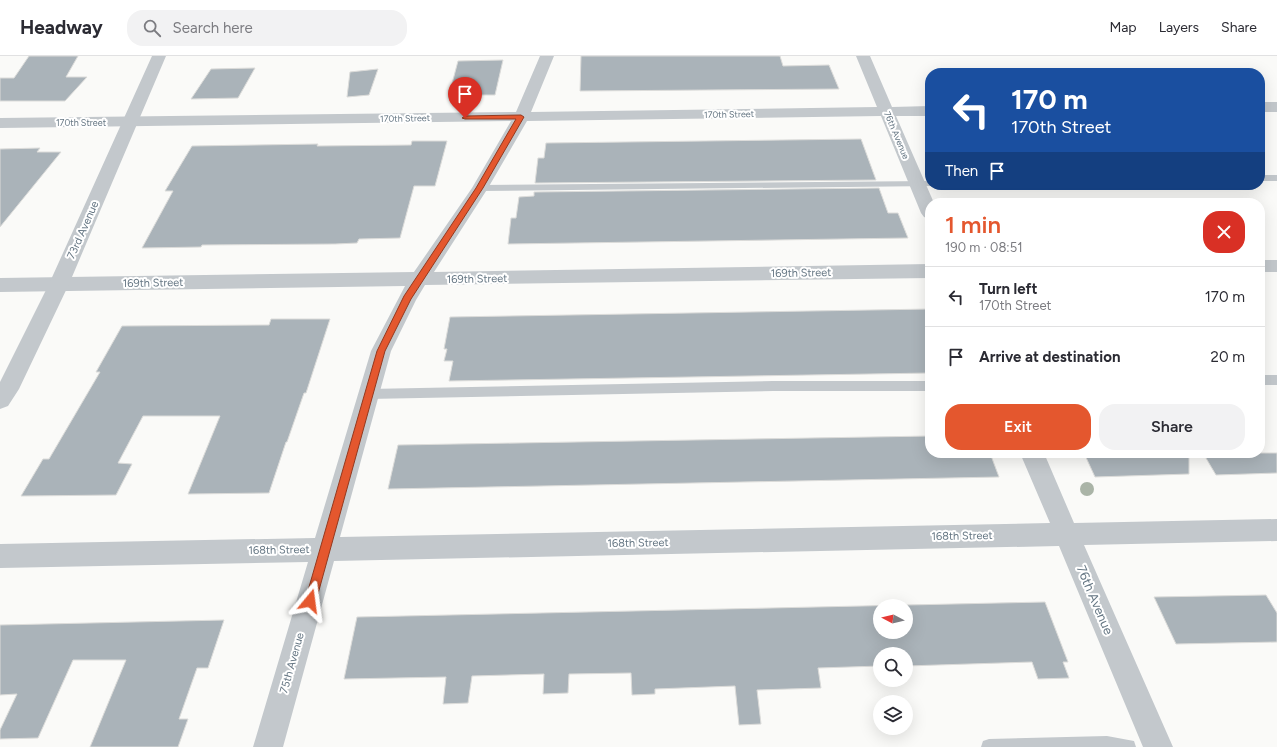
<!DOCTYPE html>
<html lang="en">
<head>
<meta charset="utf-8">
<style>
  :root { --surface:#fff; --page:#f2f2f3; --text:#2b2b33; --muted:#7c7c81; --line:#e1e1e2; --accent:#e4572e }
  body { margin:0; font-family:Figtree,sans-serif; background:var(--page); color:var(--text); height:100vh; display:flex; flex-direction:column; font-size:15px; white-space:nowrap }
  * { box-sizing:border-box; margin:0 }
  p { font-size:13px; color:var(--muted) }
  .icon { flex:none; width:22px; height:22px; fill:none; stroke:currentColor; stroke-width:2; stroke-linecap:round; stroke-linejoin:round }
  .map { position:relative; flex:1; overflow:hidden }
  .drawer { position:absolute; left:925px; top:142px; width:340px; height:260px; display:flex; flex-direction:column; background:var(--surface); border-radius:16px; box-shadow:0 4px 16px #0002 }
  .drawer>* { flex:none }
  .guide { position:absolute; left:925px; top:12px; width:340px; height:122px; border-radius:16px; box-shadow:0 4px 16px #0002; background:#1a4fa0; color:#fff; overflow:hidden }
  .needle { width:26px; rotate:277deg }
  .fabs { position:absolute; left:873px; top:543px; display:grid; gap:8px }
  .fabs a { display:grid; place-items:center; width:40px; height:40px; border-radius:50%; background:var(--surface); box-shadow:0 4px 16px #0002; font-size:20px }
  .pin { position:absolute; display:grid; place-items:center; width:34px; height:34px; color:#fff; margin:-41px -17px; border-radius:50% 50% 50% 0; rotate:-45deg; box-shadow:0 0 4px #0007 }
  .pin .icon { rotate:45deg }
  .me { position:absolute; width:44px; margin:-22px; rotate:16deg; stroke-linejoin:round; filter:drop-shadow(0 0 3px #0008) }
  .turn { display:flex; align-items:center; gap:14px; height:84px; padding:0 20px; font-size:18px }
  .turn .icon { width:52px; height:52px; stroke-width:2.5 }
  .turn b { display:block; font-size:28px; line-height:34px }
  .then { display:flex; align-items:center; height:38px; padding:0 20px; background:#0003; gap:8px; font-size:15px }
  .round { display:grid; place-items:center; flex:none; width:42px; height:42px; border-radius:16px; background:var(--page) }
  .head { display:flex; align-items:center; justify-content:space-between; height:68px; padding:0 20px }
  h1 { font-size:24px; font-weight:600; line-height:30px; color:var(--accent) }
  .cta { display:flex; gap:8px; margin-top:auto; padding:8px 20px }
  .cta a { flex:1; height:46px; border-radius:16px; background:var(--accent); color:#fff; font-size:16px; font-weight:600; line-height:46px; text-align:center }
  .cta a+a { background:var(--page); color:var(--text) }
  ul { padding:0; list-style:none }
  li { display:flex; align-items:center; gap:12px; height:60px; padding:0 20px; border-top:1px solid var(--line) }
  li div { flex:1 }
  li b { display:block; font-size:15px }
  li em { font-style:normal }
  header { display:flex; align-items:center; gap:24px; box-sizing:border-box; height:56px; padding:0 20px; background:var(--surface); border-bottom:1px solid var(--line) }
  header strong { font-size:19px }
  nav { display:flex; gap:22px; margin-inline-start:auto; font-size:14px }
  .search { width:280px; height:36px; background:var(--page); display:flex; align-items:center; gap:10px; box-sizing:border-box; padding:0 14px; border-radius:16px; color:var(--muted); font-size:15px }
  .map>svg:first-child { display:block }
  .building { fill:#aab3b9; stroke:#dcdcda; fill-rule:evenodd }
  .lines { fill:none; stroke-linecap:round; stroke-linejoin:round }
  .service { fill:#c3c8cc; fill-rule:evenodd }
  .minor { fill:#c3c8cc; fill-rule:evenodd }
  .tertiary { fill:#c3c8cc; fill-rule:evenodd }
  .tree { fill:#aab4a7 }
  .route { fill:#e4572e; stroke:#94391e }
  .labels { text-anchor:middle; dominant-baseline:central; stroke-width:4; stroke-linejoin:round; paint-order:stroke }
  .far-street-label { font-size:9px; fill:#657683; stroke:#fff }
  .street-label { font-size:11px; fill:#657683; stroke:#fff }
  .near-street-label { font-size:13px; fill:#657683; stroke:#fff }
</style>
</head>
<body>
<header>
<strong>Headway</strong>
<div class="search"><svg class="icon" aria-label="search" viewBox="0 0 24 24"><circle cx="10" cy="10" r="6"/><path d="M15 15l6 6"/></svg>Search here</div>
<nav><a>Map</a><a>Layers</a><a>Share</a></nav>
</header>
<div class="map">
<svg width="1277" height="691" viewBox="0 0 1277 691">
  <rect width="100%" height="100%" fill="#fafaf8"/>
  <!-- building -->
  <path class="building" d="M29,0H78L66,21H87L65,45H0V22H14Z
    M581,0H780L783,10L829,9L839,33L580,35Z
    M503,4L495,39H449L458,5Z
    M255,12L238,42L191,43L211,13Z
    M378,13L369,39L347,41L350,16Z
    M861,83L876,124L535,127L538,102H544L546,87Z
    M412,85H447L435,130H414L400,182L359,183L357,187L335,188L202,189L201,191L142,192L173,135H165L192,90L318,88L317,90L411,89Z
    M40,92L37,96H61L0,171V93Z
    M879,132L888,157H898L908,182L508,188L511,162H516L519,141L534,140V136Z
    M930,253V317L449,325L453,305H444L447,293H444L450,261Z
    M271,263H330L306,337H304L287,386H286L269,437L188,438L220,360H143L118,407L132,408L116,439L21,440L43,403H49L100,316H96L122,270L269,269Z
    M930,380V397H990L999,421L388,433L398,389Z
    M1084,397H1189V418L1095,421Z
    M1203,397H1277V417L1216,419Z
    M1266,539L1277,557V586L1176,588L1154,541Z
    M1045,546L1068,606H1063L1069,622L1038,623L1032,606L906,610V598H880V610L818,612L821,632L757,634L761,668L739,669L735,630L655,633V638L632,639L631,617L569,618L568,637L543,638L544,618L472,620L468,647L443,648L446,621L344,623L357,561ZM880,550H906V576H880Z
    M224,564L208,612H197L179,663H188L178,691H90L126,604H73L38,682L0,683V674L17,638L0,639V569Z"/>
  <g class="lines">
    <!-- service -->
    <path class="service" d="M1260,119H1277V125H1260Z
      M930,125V129L933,130L480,135L475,132L480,129Z
      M1260,319H1277V329H1260Z
      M773,325H930V335H773L368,343L364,341L362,338L364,335L368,333Z
      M1107,680L1134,685L1136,691H981L983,685L989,683Z"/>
    <!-- minor -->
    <path class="minor" d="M540,0H554L531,56L877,51L856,0H870L892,51L930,50V60H896L934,147H930V163L924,161L921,157L881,60L527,65L488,132L434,216L930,208V222L425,229L416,244L391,295L340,481L1050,467L1020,397H1044L1074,467L1277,463V485L1084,489L1173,691H1143L1059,490L334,505L283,691H253L308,506L0,512V488L315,482L371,295L405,230L0,236V222L414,216L472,132L511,65L0,72V62L516,56Z
      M1260,46H1277V56H1260Z
      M1260,204H1277V216H1260Z"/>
    <!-- tertiary -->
    <path class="tertiary" d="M152,0H166L69,228L19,333L8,350L0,353V326L49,228Z"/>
  </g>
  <!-- trees -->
  <circle class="tree" cx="1087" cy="433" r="7"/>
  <!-- route -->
  <path class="route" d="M521,59L524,61L483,132L411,243L385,295L316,545L314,549L310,551L306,549L305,545L377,295L404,240L476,132L516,63H465L462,62L465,60Z"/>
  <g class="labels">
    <!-- far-street labels -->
    <g class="far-street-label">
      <text transform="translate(729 58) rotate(-1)">170th Street</text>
      <text transform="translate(405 62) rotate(-1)">170th Street</text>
      <text x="81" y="66">170th Street</text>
      <text transform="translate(897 79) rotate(67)">76th Avenue</text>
    </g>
    <!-- street labels -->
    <g class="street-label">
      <text transform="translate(83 174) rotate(-66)">73rd Avenue</text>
      <text transform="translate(801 217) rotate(-1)">169th Street</text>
      <text transform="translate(477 223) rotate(-1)">169th Street</text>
      <text transform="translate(153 227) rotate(-1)">169th Street</text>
      <text transform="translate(962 480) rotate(-1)">168th Street</text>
      <text transform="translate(638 487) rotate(-1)">168th Street</text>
      <text transform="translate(279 494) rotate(-1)">168th Street</text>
      <text transform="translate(292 607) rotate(-74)">75th Avenue</text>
    </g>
    <!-- near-street labels -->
    <g class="near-street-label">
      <text transform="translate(1095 544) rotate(67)">76th Avenue</text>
    </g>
  </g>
</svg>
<div class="fabs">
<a><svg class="needle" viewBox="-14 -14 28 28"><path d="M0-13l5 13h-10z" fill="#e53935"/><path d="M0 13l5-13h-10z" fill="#7c7c81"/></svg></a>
<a><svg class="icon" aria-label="search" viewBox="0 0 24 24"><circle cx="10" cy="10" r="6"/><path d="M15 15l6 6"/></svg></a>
<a><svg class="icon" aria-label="layers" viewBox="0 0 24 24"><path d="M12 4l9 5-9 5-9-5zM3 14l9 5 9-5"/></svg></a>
</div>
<div class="pin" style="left:465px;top:62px;background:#d93025"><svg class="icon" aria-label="arrive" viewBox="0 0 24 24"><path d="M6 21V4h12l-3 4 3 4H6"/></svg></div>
<svg class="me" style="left:310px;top:545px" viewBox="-20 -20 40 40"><path d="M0-17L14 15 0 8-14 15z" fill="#e4572e" stroke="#fff" stroke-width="4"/></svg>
<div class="guide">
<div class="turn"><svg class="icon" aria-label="left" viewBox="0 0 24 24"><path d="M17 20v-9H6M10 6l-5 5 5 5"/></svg><div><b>170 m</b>170th Street</div></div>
<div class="then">Then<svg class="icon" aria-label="arrive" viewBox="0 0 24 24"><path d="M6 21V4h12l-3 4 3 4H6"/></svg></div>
</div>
<section class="drawer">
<div class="head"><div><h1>1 min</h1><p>190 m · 08:51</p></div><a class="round" style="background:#d93025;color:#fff"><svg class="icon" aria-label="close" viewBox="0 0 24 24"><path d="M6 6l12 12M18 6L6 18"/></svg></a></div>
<ul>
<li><svg class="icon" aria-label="left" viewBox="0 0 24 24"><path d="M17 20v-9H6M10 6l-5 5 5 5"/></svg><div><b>Turn left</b><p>170th Street</p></div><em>170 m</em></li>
<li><svg class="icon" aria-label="arrive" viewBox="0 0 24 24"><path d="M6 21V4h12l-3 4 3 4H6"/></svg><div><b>Arrive at destination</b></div><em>20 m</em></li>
</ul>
<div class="cta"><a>Exit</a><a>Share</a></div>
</section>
</div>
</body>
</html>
